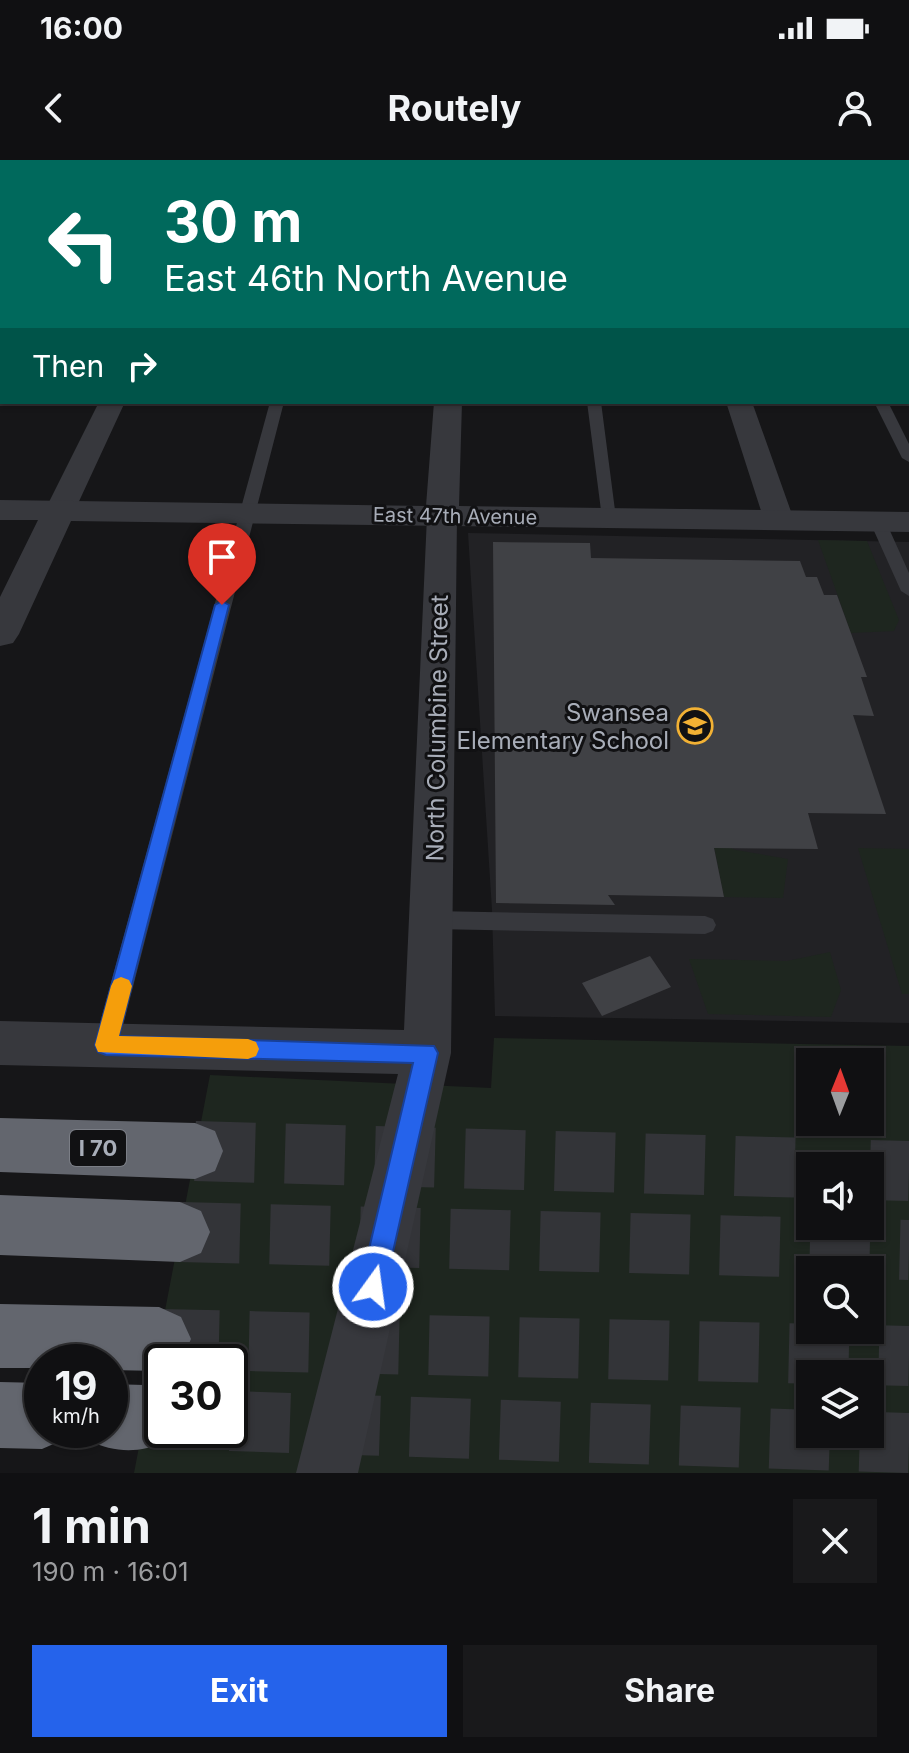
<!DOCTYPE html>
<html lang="en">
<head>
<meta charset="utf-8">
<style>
  :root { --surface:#101012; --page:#19191b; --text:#f1f3f6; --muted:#9c9d9f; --line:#303032; --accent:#2563eb }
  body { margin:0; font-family:Inter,sans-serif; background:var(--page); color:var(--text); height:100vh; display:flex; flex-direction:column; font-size:30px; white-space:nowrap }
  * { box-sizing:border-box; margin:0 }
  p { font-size:26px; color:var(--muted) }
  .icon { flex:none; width:44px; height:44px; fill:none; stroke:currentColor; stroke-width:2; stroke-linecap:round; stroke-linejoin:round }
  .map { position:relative; height:1313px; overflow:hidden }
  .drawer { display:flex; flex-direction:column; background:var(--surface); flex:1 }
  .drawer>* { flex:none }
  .top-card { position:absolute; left:0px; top:0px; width:910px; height:244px; box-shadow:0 2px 6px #0004,0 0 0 2px var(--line); background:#00695c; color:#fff; overflow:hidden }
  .needle { width:52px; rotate:1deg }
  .buttons { position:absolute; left:796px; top:888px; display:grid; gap:16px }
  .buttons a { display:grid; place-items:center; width:88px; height:88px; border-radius:0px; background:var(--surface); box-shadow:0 2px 6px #0004,0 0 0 2px var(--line); font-size:40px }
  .speed { position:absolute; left:24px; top:1184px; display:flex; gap:16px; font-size:40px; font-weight:700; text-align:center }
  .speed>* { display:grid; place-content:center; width:104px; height:104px; border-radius:50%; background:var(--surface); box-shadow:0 2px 6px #0004,0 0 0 2px var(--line); line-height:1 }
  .speed small { font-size:20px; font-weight:400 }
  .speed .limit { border:4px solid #111; border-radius:12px; background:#fff; color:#111 }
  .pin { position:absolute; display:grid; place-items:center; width:68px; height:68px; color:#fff; margin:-82px -34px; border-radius:50% 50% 50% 0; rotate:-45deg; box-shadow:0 0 8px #0007 }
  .pin .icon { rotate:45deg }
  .me { position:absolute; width:88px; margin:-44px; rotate:14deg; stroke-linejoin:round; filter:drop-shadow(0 0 6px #0008) }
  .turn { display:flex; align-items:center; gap:28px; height:168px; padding:0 32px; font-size:36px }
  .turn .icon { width:104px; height:104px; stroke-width:2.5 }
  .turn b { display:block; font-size:56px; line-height:68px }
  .then { display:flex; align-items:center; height:76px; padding:0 32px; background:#0003; gap:16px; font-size:30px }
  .round { display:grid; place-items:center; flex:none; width:84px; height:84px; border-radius:0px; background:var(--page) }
  .headline { display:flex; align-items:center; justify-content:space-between; height:136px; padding:0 32px }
  h1 { font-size:48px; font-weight:700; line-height:60px }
  .action { display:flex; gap:16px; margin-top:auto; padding:16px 32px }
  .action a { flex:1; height:92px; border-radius:0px; background:var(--accent); color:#fff; font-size:32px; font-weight:700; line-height:92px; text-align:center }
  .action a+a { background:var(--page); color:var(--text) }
  .status { display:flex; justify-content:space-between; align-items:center; height:56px; padding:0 40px; background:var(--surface); direction:ltr }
  .status svg { height:22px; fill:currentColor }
  header { display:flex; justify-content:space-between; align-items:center; height:104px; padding:0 32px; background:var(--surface); font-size:36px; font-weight:700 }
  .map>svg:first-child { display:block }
  .built { fill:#222225 }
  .green { fill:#1e261f; fill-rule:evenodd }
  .building { fill:#404145 }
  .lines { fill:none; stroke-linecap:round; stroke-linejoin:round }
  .motorway-tunnel { stroke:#333438; stroke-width:60; stroke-dasharray:60 30; stroke-linecap:butt }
  .service { fill:#37383d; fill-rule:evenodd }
  .minor { fill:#37383d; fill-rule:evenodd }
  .tertiary { fill:#37383d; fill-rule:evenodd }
  .motorway { fill:#63666e; fill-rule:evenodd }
  .rail { stroke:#4a4c52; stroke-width:3; stroke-dasharray:5 4; stroke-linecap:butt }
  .route { fill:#2563eb; stroke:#184099; stroke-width:2 }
  .slow { fill:#f59e0b }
  .labels { text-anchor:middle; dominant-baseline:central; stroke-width:6; stroke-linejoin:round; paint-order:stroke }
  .far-street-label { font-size:20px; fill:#a8adb8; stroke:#111113 }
  .shield { fill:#111113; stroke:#7b7e86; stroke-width:2 }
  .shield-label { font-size:22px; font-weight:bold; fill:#a8adb8 }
  .poi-label { font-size:24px; fill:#a8adb8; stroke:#111113; text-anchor:end }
  .street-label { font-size:24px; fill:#a8adb8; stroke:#111113 }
</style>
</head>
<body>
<div class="status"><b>16:00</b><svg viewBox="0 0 49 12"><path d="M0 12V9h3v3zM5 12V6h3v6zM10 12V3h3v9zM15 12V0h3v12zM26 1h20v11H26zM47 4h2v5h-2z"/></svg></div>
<header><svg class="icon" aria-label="back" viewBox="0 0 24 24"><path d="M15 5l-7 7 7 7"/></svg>Routely<svg class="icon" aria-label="person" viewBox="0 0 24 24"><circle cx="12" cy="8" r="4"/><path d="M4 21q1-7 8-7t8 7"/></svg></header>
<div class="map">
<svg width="909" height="1313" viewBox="0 0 909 1313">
  <rect width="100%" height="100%" fill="#161618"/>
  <!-- built -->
  <path class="built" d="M0,0H238L2,2L0,118Z
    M468,373L909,382V863L495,856L492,750Z"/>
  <!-- green -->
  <path class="green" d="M818,380L867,381L899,460L894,471L851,473Z
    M713,681L736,690L788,699L783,738L724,737Z
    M858,688L909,689V834H902Z
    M830,792L841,830L831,857L708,854L689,799L787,801Z
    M494,878L909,886V1313H134L210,915L491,928ZM810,902H870V962H810ZM810,1006H870V1066H810ZM810,1110H870V1170H810ZM162,1202H230V1270H162ZM810,1214H870V1274H810Z"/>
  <!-- building -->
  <path class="building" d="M493,382L590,383L591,398L800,401L806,417H817L824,435H837L867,517H861L874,556L853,555L886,654L808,653L818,689L714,688L724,737L608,735L615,745L496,743Z
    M650,796L671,827L602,856L582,823Z"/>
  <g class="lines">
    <!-- motorway-tunnel -->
    <path class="motorway-tunnel" d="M195,991L810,1008
      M870,1010L909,1011
      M180,1072L909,1090
      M159,1179L909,1196
      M230,1261L909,1283"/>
    <!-- service -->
    <path class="service" d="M270,242H284L118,885L114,893L106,896L98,893L94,885Z
      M587,242H601L616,358L609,362L602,358Z
      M874,242H888L909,284V302L902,298Z
      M878,357L886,362L909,413V436L901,431L870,362Z
      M433,751L705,756L713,759L716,765L713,771L705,774L433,769L425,766L422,760L425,754Z"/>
    <!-- minor -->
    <path class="minor" d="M908,69H909V82H908Z
      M99,242H125L75,350L71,356H49L45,350Z
      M726,242H752L794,360L790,366H768L764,360Z
      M442,347L453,350L457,356L451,893L358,1313H296L398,914L0,905V861L404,870L427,356L431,350Z"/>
    <!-- tertiary -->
    <path class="tertiary" d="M908,45H909V59H908Z
      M434,242H462L459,346L909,352V372L71,361L19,474L13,483L0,486V437L38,360H0V340L426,346Z"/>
    <!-- motorway -->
    <path class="motorway" d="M0,958L195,963L215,971L223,991L215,1011L195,1019L0,1012Z
      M0,1035L180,1042L201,1051L210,1072L201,1093L180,1102L0,1095Z
      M0,1144L159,1147L181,1157L191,1179L181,1201L162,1202L159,1211L110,1210V1202H42V1208H0Z
      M0,1222L42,1223V1270H69L65,1279L42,1289L0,1288Z
      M110,1224L144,1225L162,1232V1270H172L167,1281C138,1294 116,1293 87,1280L82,1270H110Z"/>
    <!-- rail -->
    <path class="rail" d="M251,2L255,0
      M286,2L290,0"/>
  </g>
  <!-- route -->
  <path class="route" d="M222,441L229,445L119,876L434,886L438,893L385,1127L382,1136L373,1140L364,1136L360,1127L413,903L106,895L98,892L95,885L215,445Z"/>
  <!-- slow -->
  <path class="slow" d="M121,817L129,820L132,826L119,876L248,879L256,882L259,889L256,896L248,899L98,892L95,885L111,826L114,820Z"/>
  <!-- icons -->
  <defs>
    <symbol id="school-ring" viewBox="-11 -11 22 22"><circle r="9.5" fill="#111113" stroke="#f2b134" stroke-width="1.5"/><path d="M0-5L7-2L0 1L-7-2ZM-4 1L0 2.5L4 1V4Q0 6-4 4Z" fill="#f2b134"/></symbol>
  </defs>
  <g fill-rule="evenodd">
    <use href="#school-ring" x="675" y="546" width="40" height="40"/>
  </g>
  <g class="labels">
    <!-- far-street labels -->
    <g class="far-street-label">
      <text transform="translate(455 356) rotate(1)">East 47th Avenue</text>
    </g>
    <!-- shield labels -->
    <rect class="shield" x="70" y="970" width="56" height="36" rx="6"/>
    <g class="shield-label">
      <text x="98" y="988">I 70</text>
    </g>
    <!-- poi labels -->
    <g class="poi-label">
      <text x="669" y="552">Swansea<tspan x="669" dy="28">Elementary School</tspan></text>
    </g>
    <!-- street labels -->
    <g class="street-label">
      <text transform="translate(437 568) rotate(-89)">North Columbine Street</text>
    </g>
  </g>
</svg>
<div class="buttons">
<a><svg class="needle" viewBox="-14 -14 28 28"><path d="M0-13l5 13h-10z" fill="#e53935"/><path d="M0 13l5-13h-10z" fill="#9c9d9f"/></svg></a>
<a><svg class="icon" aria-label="sound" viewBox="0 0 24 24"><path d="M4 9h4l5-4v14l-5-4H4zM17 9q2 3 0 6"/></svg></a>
<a><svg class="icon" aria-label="search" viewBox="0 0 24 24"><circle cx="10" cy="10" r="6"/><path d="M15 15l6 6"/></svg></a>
<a><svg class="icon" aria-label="layers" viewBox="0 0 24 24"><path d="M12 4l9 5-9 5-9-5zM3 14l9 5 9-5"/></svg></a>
</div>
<div class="speed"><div>19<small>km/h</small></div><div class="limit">30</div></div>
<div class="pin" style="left:222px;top:445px;background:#d93025"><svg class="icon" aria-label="arrive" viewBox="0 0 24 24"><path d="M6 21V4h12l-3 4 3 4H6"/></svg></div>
<svg class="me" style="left:373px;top:1127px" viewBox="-20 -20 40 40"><circle r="17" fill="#2563eb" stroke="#fff" stroke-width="3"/><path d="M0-11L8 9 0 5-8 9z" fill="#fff"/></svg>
<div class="top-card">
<div class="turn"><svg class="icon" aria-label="left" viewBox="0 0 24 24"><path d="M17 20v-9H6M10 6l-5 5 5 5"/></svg><div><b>30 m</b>East 46th North Avenue</div></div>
<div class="then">Then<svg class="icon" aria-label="right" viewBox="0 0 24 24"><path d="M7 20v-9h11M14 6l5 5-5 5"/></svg></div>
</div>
</div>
<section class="drawer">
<div class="headline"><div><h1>1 min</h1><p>190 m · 16:01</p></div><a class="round"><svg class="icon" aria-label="close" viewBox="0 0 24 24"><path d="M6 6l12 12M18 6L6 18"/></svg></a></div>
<div class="action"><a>Exit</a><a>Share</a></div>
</section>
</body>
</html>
